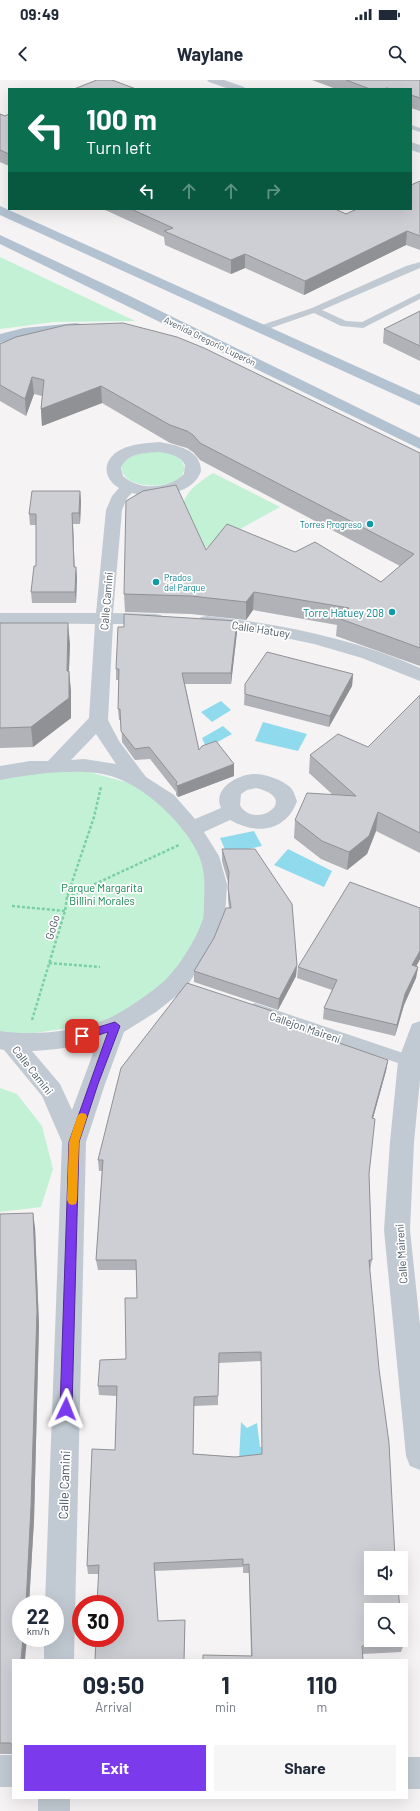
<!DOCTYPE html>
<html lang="en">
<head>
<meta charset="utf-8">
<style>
  :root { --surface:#fff; --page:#f6f6f7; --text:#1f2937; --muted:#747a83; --accent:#7c3aed }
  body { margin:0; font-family:Barlow,sans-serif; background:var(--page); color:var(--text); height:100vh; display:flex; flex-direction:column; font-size:15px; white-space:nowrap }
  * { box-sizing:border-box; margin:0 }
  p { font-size:13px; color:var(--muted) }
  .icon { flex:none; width:22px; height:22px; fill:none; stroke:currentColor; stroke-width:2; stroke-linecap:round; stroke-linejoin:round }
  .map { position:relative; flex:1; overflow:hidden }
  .sheet { position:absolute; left:12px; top:1579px; width:396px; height:140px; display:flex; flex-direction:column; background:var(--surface); border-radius:0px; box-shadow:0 4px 16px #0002 }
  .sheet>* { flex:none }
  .guide { position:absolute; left:8px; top:8px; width:404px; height:122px; border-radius:0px; box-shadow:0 4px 16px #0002; background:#0b6e4f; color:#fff; overflow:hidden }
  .fabs { position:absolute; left:364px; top:1471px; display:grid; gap:8px }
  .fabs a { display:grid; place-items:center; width:44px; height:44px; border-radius:0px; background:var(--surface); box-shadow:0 4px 16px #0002; font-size:20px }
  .speed { position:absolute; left:12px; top:1515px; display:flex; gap:8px; font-size:20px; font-weight:700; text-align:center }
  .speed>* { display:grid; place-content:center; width:52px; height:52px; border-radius:50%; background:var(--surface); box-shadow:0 4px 16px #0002; line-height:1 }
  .speed small { font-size:10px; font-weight:400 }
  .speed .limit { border:6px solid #d22; background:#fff; color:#111 }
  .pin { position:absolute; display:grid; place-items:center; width:34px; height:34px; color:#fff; margin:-17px; border-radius:8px; box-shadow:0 2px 6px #0006 }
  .me { position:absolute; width:44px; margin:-22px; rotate:2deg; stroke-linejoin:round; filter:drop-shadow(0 0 3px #0008) }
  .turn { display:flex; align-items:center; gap:14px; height:84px; padding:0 12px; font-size:18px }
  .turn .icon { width:52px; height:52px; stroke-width:2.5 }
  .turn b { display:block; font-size:28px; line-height:34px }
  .lanes { display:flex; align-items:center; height:38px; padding:0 12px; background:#0003; justify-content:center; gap:20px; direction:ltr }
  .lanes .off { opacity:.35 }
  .eta { display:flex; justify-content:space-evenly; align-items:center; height:68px; text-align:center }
  .eta b { font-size:24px; font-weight:700; line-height:28px }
  .action { display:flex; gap:8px; margin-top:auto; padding:8px 12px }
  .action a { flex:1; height:46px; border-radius:0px; background:var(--accent); color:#fff; font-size:16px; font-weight:700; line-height:46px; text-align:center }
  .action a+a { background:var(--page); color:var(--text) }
  .status { display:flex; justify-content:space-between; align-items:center; height:28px; padding:0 20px; background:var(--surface); direction:ltr }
  .status svg { height:11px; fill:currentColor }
  header { display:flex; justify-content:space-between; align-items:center; height:52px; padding:0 12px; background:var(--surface); font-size:18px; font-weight:700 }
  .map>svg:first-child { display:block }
  .green { fill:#c3f1d5 }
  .water { fill:#90daee }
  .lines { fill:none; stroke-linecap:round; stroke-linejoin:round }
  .path { stroke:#7ad0a6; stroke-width:2.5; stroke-dasharray:3 2; stroke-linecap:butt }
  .service { fill:#c1cad2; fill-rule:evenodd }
  .minor { fill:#c1cad2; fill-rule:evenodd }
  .primary { fill:#b3c2d1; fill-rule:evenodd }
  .wall { fill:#b0b2b7; fill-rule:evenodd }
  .shaded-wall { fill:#909195 }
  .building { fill:#cdcfd5; stroke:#909195; fill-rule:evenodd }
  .route { fill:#7c3aed; stroke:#51269a }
  .slow { fill:#f59e0b }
  .culture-dot { fill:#0f9aa8; stroke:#fff; stroke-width:1.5 }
  .labels { text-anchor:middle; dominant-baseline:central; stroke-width:3.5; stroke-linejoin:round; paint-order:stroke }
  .far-street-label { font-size:9px; fill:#4a5661; stroke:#fff }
  .far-culture-label { font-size:9px; fill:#0d838f; stroke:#fff; text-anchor:end }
  .street-label { font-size:11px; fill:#4a5661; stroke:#fff }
  .culture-label { font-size:11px; fill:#0d838f; stroke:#fff; text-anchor:end }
  .park-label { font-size:11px; fill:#17864f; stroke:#fff }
  .near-street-label { font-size:13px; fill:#4a5661; stroke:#fff }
</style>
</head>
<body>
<div class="status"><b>09:49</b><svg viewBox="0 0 49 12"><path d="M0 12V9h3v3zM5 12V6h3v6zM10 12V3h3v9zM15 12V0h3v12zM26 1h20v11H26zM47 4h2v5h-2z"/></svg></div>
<header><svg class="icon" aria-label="back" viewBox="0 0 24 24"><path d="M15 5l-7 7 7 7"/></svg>Waylane<svg class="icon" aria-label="search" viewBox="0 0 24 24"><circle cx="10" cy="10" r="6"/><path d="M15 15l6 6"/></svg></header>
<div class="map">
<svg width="420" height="1731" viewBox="0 0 420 1731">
  <rect width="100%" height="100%" fill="#f5f3f3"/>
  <!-- green -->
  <path class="green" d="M0,177L135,241L54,242L0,249Z
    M157,371C169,373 183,375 185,390C182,395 180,398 175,401C163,408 130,408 123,393C115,376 147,372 157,371Z
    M213,393L280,427L204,469C182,431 168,422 213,393Z
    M58,691H85L137,705L174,736L199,772L205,791L207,836L198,856L171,898L126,931L97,944L27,954L0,953V698Z
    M0,1008L17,1014L42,1046L53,1089L41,1127L0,1132Z"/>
  <!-- water -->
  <path class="water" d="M221,621L231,630L212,642L201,632Z
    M263,642L307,654L298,671L255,661Z
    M223,646L232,654L212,665H205L202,658Z
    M254,751L262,766L227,774L220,758Z
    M288,769L332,791L324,807L274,785Z
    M241,1342L247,1348L257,1343L260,1367L282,1369L239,1381Z"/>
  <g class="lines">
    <!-- path -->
    <path class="path" d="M67,817L179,765
      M12,826L65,831
      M49,883L100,887
      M32,940L65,831L67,817L94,737L101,707"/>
    <!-- service -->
    <path class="service" d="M411,45L420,48V52L411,49Z
      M420,182V188L322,230L346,241L362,242L420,213V219L363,248L341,246L314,233L265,250H259L257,248L259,246L312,228L406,186Z
      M255,923L415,977L417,981L415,985L410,987L250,933L248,929L250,925Z"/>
    <!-- minor -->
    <path class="minor" d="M207,0H224L244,7L246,9H229L209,2Z
      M411,62L420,65V73L411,70Z
      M159,362C176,365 201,369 201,391C193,416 153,418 132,413L127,418L122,430L113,533L155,534L161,535L164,539L161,543L155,544H113L108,640L119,661L146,697L174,715L195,739L221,728C212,708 239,694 255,694C266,694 282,700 290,707C294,711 295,716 297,721C286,752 256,755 230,740L204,752L219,776L227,804L225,838L208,874L185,909L156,932L124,952L105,1004L86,1062L74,1580H44V1558H55V1524H45L62,1062L42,1016L4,970L0,969V951C31,956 78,952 107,939C122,933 159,908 169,896C182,882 197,857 203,839C204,834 204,827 204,821C205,806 205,790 199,776C185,744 145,706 111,696C81,687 31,694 0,700V686L30,681H48L89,638L95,544L0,543V533H96L106,430L112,416L119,408C101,397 103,378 122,369C133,364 147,363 159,362ZM159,372C168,373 181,376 185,385L184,394C169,409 139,411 123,396L121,388C127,373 145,373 159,372ZM96,654L116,684L84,679L71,680ZM256,708C303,719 254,751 240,725L241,714L247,710ZM98,960L72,1030L60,1004L32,971C55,970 76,967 98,960Z
      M207,536C281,544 352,558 420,588V601L362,578L314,564L262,553L201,545L198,541L201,537Z
      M420,941V1000L414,1062L410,1150L420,1245V1390L410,1386L406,1376L384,1150L390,1062L398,981L412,944Z
      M0,1675H13V1707H0Z
      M407,1677H420V1709H407Z
      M38,1718H70V1731H38Z"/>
    <!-- primary -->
    <path class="primary" d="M0,126L420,315V326L0,135Z
      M0,155L132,217L420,358V369L0,164Z
      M76,243L81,244L83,247L81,250L25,256L0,263V254L24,248Z"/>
  </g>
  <!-- wall -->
  <path class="wall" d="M312,0H420V31L411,28V9H336Z
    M0,34L5,36L9,34V86L0,82Z
    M420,101V170L406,165L304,215L245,188L231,194L165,165L164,157L103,129H335L346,134Z
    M420,231V281L383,263L384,249Z
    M0,264L420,373V586L336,556L337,545L253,530L246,540L191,534L125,532L124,514L206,470L295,472L381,502L400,486L200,380L193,372L187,368L170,363L102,323L42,346L41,329L42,316L34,314L26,336L0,321Z
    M80,411L81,422L80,444H73L74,487H76L77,498L76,523H32L31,512L36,486V445H30L29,434Z
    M237,541V552L231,604H185L199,670L234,684V696L178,717L176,715V712L150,679L135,680L122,662L121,640H119L118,629L119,600H116V589L124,547Z
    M0,543L70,564L69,591L71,612V638L33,667L0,668Z
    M353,594L352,606L329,647L244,625L245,604Z
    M420,615V773L376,751L367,774L347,790L321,779L294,758L295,740L332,714L309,693L310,675L368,667Z
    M222,769L297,885L296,896L278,930L194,902V891L214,858L229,828L228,819V802L222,781Z
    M420,828V879L416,887H418L416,898L404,925L395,956L323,939L324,928L332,910L297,898L298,887Z
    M272,931V939L388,980L386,991L373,1038L369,1094L372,1180L370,1190L371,1478L404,1564L401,1572L363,1574L251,1576L249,1493H243V1487L155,1491L158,1541L185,1548L184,1580H95L99,1494H88L87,1486L115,1370L117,1316L99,1315L98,1306L126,1279L137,1218L136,1190H98L96,1180L102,1091H99L98,1080ZM261,1281L262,1375L235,1377L193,1374L194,1326L218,1325V1283Z
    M0,1134L35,1147L39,1245L34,1440L29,1524H21L13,1580V1674H0Z"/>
  <!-- shaded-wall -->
  <path class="shaded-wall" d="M407,151L406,165L304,215L305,201Z
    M245,174V188L231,194V180Z
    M32,297L34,314L26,336L25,319Z
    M101,306L102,323L42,346L41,329Z
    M80,411L81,422L80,444L79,433Z
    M72,433L73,444L75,498L74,487Z
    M76,487L77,498L76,523L75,512Z
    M254,512L253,530L246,540V522Z
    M237,541V552L231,604V593Z
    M68,543L70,564L68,612L67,591Z
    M69,591L71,612V638L33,667L31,647Z
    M353,594L352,606L329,647L330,636Z
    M234,684V696L178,717L177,706Z
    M378,732L376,751L367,774L347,790L349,772Z
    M420,871V879L411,896L412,885Z
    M297,885L296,896L278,930L279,919Z
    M418,887L416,898L404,925L395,956L397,945L405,914Z
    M272,931V942L268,938Z
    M388,980L386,991L370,1049L372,1038Z
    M33,1133L35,1147L39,1245L34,1440L29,1524H26Z
    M23,1558H27L25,1580H21Z"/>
  <!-- building -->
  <path class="building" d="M97,0H112L136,9H74Z
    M346,0H420V18L411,15V9H391L387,8L383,9H370Z
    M0,34L5,36L9,34V74L0,70Z
    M420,101V156L407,151L305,201L245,174L231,180L164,151L173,148L131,129H335L346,134L357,129H411V105Z
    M420,231V266L384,249Z
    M123,243L177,257L204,268L420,373V568L338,538L349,528L254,512L246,522L191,516L124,514L126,421L143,411L176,405L206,470L227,444L295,472L315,462L381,502L414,474L200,363L193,355L187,351L170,345L101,306L41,329L44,300L32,297L25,319L0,305V264L16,257L66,245Z
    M32,411H80L79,433H72L74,487H76L75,512H31L34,486H36V434H29Z
    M124,534L237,541L231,593H182L199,670L202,666L216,661L234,684L177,706L176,704L177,702L149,667L135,669L121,651L120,629H118L119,589H116L118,547H124Z
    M0,543H68L67,591H69V618L31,647L0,648Z
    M267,572L353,594L330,636L245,614V604Z
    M420,615V753L378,732L369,756L349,772L322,761L295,740L307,713L356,716L310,675L338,654L368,667Z
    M222,769H255L292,824L297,885L279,919L194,891L214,858L226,828H231L228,808L229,792Z
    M350,802L420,828V871L412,885L418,887L405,914L397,945L324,928L337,900L298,887Z
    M187,903L272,931L268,938L388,980L372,1038L375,1039L369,1094L372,1180H369L379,1289L389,1363L395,1478H371V1508H398L400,1530H371V1560H401V1540L404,1564L362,1566L363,1580H203V1575L252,1576L249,1484L243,1485V1479L154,1483L158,1541L185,1540L184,1580H95L96,1558H115V1524H97L99,1485L87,1486L92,1369L115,1370L117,1306H98L100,1280L126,1279L125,1218H137L136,1180H96L103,1080H98L121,988ZM261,1272L262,1374L235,1377L193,1374L194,1317L218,1316L219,1273Z
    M33,1133L37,1231L31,1427L26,1524H21V1558H23L21,1580H13V1665L10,1663H0V1134Z"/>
  <!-- route -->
  <path class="route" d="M115,942L120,946L98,1004L79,1062L72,1329L70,1333L66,1334L62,1333L60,1329L69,1062L108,952L82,960L77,956L79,953Z"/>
  <!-- slow -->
  <path class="slow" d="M82,1033L86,1034L87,1037L79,1062L77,1120L76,1124L72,1125L69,1124L67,1120L69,1062L77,1037L79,1034Z"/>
  <!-- markers -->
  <g class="culture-dot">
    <circle cx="370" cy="444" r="4"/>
    <circle cx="156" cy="502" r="4"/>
    <circle cx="392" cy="532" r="4"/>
  </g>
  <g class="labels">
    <!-- far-street labels -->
    <g class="far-street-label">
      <text transform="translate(210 261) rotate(26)">Avenida Gregorio Luperón</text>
    </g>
    <!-- far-culture labels -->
    <g class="far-culture-label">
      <text x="362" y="444">Torres Progreso</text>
      <text x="164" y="497" text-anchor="start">Prados<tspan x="164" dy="10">del Parque</tspan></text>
    </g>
    <!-- street labels -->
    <g class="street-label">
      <text transform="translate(106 521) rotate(-85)">Calle Camini</text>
      <text transform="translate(261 549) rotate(9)">Calle Hatuey</text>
      <text transform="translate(52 847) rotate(-73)">GoGo</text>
      <text transform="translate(305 947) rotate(19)">Callejon Mairení</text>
      <text transform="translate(33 990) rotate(52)">Calle Camini</text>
      <text transform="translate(401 1174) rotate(-94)">Calle Mairení</text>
    </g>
    <!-- culture labels -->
    <g class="culture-label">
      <text x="384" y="532">Torre Hatuey 208</text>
    </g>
    <!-- park labels -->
    <g class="park-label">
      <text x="102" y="807">Parque Margarita<tspan x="102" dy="13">Billini Morales</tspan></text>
    </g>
    <!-- near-street labels -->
    <g class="near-street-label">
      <text transform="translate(64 1405) rotate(-88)">Calle Camini</text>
    </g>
  </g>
</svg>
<div class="fabs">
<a><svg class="icon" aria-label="sound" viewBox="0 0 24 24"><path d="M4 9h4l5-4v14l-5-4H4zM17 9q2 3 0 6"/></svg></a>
<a><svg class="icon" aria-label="search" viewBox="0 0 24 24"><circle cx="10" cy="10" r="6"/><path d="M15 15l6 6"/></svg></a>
</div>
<div class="speed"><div>22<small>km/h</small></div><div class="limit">30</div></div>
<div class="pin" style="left:82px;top:956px;background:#d93025"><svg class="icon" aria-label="arrive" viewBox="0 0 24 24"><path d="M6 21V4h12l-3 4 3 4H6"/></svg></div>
<svg class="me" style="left:66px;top:1329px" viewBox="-20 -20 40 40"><path d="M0-17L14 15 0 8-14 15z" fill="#7c3aed" stroke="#fff" stroke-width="4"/></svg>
<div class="guide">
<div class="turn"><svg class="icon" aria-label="left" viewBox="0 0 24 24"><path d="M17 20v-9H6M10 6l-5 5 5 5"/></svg><div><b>100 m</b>Turn left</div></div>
<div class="lanes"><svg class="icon" aria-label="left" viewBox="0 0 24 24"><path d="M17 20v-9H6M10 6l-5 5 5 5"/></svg><svg class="icon off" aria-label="ahead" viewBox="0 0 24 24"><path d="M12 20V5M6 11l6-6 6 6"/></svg><svg class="icon off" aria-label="ahead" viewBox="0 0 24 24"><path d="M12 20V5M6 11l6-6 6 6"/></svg><svg class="icon off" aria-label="right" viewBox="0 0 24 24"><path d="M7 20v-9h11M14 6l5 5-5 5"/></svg></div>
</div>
<section class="sheet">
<div class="eta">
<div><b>09:50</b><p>Arrival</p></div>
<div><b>1</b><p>min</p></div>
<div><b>110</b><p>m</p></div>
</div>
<div class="action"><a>Exit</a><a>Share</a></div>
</section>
</div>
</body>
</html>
